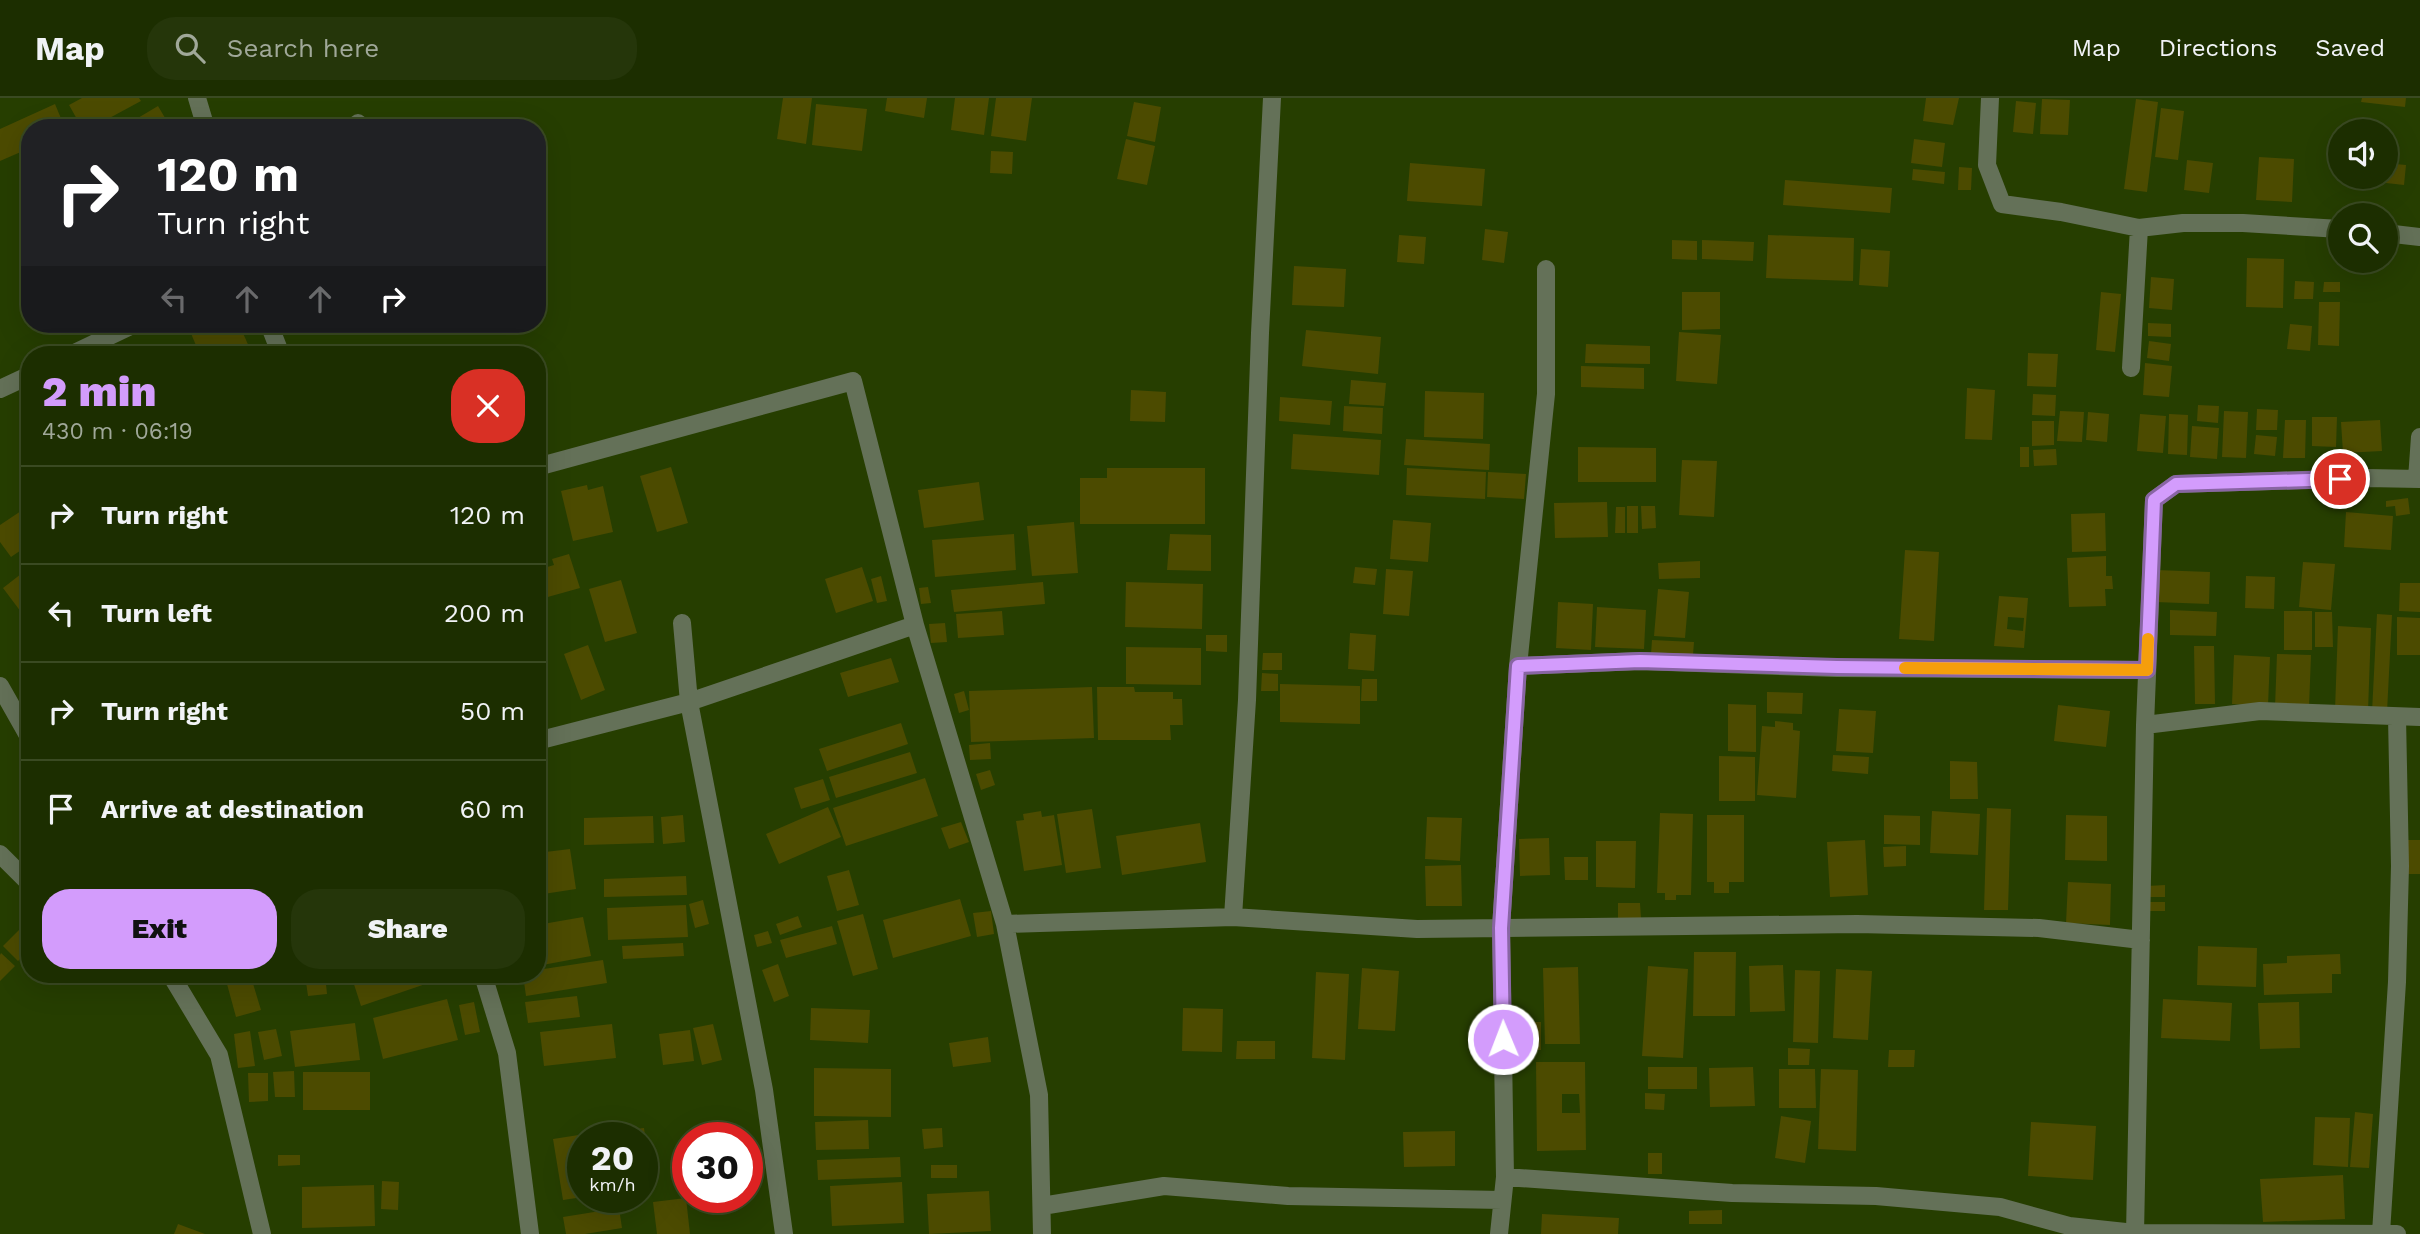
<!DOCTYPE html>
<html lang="en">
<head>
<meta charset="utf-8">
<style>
  :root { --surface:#1c2e00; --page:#25360a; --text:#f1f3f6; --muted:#a0a899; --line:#3a4a22; --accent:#d39cfc }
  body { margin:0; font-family:"Work Sans",sans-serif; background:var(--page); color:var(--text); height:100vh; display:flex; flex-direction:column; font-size:26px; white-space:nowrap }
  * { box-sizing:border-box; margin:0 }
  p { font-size:23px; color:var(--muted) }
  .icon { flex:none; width:38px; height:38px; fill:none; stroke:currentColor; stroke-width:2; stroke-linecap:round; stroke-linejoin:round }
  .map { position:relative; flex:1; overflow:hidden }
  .sheet { position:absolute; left:21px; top:248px; width:525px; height:637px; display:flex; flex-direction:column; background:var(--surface); border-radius:28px; box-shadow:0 7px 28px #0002,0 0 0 2px var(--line) }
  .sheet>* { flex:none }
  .guide { position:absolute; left:21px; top:21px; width:525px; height:214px; border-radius:28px; box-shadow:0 7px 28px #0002,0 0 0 2px var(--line); background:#202124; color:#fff; overflow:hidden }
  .fabs { position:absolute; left:2328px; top:21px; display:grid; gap:14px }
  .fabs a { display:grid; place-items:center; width:70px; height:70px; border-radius:50%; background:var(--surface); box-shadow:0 7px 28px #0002,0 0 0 2px var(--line); font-size:35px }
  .speed { position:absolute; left:567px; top:1024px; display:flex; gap:14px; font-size:35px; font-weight:700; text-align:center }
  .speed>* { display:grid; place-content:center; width:91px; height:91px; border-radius:50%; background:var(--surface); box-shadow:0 7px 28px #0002,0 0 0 2px var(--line); line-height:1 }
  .speed small { font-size:18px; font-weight:400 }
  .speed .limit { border:10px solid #d22; background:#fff; color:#111 }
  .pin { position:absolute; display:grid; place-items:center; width:60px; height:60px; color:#fff; margin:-30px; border:4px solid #fff; border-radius:50%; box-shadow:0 2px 7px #0007 }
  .me { position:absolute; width:77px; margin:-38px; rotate:359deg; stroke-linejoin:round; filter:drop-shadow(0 0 5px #0008) }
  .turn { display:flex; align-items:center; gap:24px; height:147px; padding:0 21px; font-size:32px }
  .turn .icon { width:91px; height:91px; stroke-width:2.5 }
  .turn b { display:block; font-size:49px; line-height:60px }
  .lanes { display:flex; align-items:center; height:66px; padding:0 21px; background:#0003; justify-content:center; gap:35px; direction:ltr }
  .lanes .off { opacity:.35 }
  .round { display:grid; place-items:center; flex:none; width:74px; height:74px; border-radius:28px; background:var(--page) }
  .overview { display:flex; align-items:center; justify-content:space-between; height:119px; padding:0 21px }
  h1 { font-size:42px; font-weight:800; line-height:52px; color:var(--accent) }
  .action { display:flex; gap:14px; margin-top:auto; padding:14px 21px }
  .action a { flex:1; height:80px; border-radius:28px; background:var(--accent); color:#111; font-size:28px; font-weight:800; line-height:80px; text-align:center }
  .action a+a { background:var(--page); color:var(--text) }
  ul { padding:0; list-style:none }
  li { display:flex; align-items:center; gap:21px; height:98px; padding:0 21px; border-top:2px solid var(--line) }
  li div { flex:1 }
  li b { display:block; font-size:26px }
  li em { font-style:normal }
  header { display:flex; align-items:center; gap:42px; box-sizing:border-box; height:98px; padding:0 35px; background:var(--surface); border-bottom:2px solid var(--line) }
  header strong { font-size:33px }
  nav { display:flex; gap:38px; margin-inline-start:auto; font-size:24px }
  .search { width:490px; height:63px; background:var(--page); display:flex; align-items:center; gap:18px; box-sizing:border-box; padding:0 24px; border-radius:28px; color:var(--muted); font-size:26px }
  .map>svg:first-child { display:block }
  .building { fill:#4c4b00; fill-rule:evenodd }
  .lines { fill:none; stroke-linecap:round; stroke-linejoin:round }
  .minor { stroke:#647158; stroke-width:18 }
  .tertiary { stroke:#647158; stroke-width:18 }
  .route-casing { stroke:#8965a4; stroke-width:18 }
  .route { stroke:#d39cfc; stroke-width:12 }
  .slow { stroke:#f59e0b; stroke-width:12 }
</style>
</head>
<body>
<header>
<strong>Map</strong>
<div class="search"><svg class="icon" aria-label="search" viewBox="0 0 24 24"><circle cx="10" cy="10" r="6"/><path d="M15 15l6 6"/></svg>Search here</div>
<nav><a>Map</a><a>Directions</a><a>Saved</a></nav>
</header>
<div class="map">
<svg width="2420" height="1136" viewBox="0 0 2420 1136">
  <rect width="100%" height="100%" fill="#263e00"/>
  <!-- building -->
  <path class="building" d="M82,0H139L141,3L91,30H82L69,7Z
    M783,0H812L806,46L777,41Z
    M887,0H927L924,20L885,13Z
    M955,0H989L984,37L951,32Z
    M996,0H1032L1026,43L991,38Z
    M1926,0H1959L1953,27L1923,23Z
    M2362,0H2406L2405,9L2361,4Z
    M2042,1L2070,2L2068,37L2040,36Z
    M2136,1L2158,4L2147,94L2124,91Z
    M2016,3L2036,5L2033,36L2013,34Z
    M1134,4L1161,9L1155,44L1127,38Z
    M55,6L65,30H30V50L0,63V31Z
    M816,6L867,11L862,53L812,47Z
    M158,8L171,30H121Z
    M2161,10L2184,13L2178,62L2155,59Z
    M1126,41L1155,48L1147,87L1117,81Z
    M1914,41L1945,45L1942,69L1911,65Z
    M991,53L1013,54L1012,76L990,75Z
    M2259,59L2294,61L2292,104L2256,102Z
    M2187,62L2213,65L2209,95L2184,92Z
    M1410,65L1485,71L1482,108L1407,103Z
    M2385,65L2406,67L2404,87L2350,81V79H2385Z
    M1959,69L1972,70L1971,92H1958Z
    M1913,71L1945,74L1944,86L1912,82Z
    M1785,82L1892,90L1890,115L1783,107Z
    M1485,131L1508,134L1504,165L1482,162Z
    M1399,137L1426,139L1424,166L1397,164Z
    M1768,137L1854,140L1853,183L1766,180Z
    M1672,142L1697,143V162L1672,161Z
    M1702,142L1754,144L1753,163L1702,161Z
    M1861,151L1890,153L1888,189L1859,187Z
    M2247,160L2284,161L2283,210L2246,209Z
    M1294,168L1346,171L1344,209L1292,207Z
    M2151,179L2174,181L2172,212L2149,210Z
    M2295,183L2314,184L2313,201H2294Z
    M2324,184H2340V194H2323Z
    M1682,194H1720V231L1682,232Z
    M2101,194L2121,196L2115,254L2096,252Z
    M2319,204H2340L2339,248L2318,247Z
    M2148,225L2171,226V239L2148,238Z
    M208,226H239L250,251L236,257H200L190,233Z
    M2290,226L2312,228L2310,253L2287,251Z
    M1306,232L1381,239L1378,276L1302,268Z
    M1679,234L1721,237L1717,286L1676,283Z
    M2149,243L2171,246L2169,263L2147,260Z
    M1586,246L1650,248V266L1585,265Z
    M2028,255L2058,256L2056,289L2027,288Z
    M2145,265L2172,268L2169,299L2143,297Z
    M1581,268L1644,270V291L1581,289Z
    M1351,282L1386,285L1384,308L1349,306Z
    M1967,290L1995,292L1992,342L1965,341Z
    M1131,292L1166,294L1165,324L1130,323Z
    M1425,293L1484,295L1483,341L1424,339Z
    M2033,296L2056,297L2055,318L2032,317Z
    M1280,299L1332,303L1330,327L1279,323Z
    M2198,307L2219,308L2218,325L2197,323Z
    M1344,308L1383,310L1382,336L1343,333Z
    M2257,311L2278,312L2277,332H2256Z
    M2060,313L2084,314L2082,344L2057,343Z
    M2224,313L2248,314L2246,360L2222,359Z
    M2088,314L2109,316L2107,344L2086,342Z
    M2140,316L2166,318L2163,355L2137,353Z
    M2169,316L2188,317L2187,357L2168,356Z
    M2312,319H2337L2336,349L2312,348Z
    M2285,322H2306L2305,360H2283Z
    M2380,322L2382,353L2343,355L2341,324Z
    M2032,323H2054V347L2032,348Z
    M2192,328L2219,330L2217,361L2190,359Z
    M1293,336L1381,342L1379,377L1291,371Z
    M2256,337L2277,339L2275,358L2254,356Z
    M1406,341L1490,346L1489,372L1404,367Z
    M1578,349L1656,350V384H1578Z
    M2020,349H2029V369H2020Z
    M2056,351L2057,367L2034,368L2033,352Z
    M1682,362L1717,363L1714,419L1679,417Z
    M671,369L688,425L657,434L640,378Z
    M1107,370H1205V426H1080V380H1107Z
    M1407,370L1486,374L1485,401L1406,397Z
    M1488,374L1526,376L1524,401L1487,399Z
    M979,384L984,422L924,430L918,392Z
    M587,387L588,392L603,388L613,434L573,443L561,393Z
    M2408,400L2410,416L2396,418L2395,408L2386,409V403Z
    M1607,404L1608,439L1555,440L1554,405Z
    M30,407V446L11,459L0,444V427Z
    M1627,408H1638V435H1627Z
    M1641,408H1655L1656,430L1642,431Z
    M1616,409H1625V435H1615Z
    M2346,414L2393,418L2391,452L2344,449Z
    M2105,415L2106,453L2072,454L2071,416Z
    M1393,422L1431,425L1428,464L1390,461Z
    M1074,424L1078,475L1032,478L1027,428Z
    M1014,436L1016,472L935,479L932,442Z
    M1170,436L1211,437V473L1167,472Z
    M1905,452L1939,454L1934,543L1899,541Z
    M569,456L580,490L537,502V472L554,467L552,461Z
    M2106,458V478H2112L2113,491H2105L2106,508L2069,509L2067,460Z
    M1700,463V480L1659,481L1658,465Z
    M2303,464L2335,466L2331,512L2299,509Z
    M30,469V513L24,518L3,490Z
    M862,469L873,503L836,515L825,481Z
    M1355,469L1377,471L1375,487L1353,485Z
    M1386,471L1413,473L1409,518L1383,516Z
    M2156,472L2210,474L2209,506L2155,504Z
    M881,478L887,503L877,505L871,481Z
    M2246,478L2275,479L2274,511L2245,510Z
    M621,482L637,535L605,544L589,491Z
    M1043,484L1045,506L954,514L951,492Z
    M1126,484L1203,486L1202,531L1125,529Z
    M2400,485H2420V514L2399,513Z
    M928,489L931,505L921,506L919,490Z
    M1658,491L1689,494L1685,540L1654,538Z
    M1999,498L2028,500L2024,550L1994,548ZM2008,519L2024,520L2023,533L2007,531Z
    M1558,504L1593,506L1591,552L1556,550Z
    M1597,509L1646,512L1644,551L1595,549Z
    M2170,512L2217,514L2216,538L2170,537Z
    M1002,513L1004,537L958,540L956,516Z
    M2284,513H2312V552H2284Z
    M2315,514H2332L2333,549H2315Z
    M2377,516L2392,517L2387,614H2372Z
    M2397,519L2420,520V557H2397Z
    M945,525L947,544L931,545L929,526Z
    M2338,528L2371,530L2368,613L2335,612Z
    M1350,535L1376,537L1374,573L1348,571Z
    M1206,537H1227V554L1206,553Z
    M1652,542L1694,544L1693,557L1651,556Z
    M588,547L605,592L581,602L564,556Z
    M2194,548H2214L2215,606H2195Z
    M1126,549L1201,550V587L1126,586Z
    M1263,555H1282V572H1262Z
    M2277,556L2311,557L2309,610L2275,609Z
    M2234,557L2270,559L2268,608L2232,606Z
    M891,560L899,584L848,599L840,575Z
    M1262,575L1278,576V593H1261Z
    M1362,581H1377V603H1361Z
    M1280,586L1360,588V626L1280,624Z
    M1092,589L1094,640L971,644L969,593Z
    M1097,589H1134L1135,594H1173V601H1182L1183,627H1170L1171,642H1098Z
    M964,593L969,612L959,615L954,596Z
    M1767,594L1803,595L1802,616L1767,615Z
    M1728,606L1756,607V654L1728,653Z
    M2058,607L2110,613L2106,649L2054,643Z
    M1839,611L1876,613L1873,655L1836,653Z
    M1775,623L1793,625V632L1800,633L1796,700L1757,697L1762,628L1775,629Z
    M901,625L908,646L827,673L819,651Z
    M990,645L991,661L970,662L969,647Z
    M910,654L917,675L836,700L829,679Z
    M1833,657L1869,659L1868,676L1832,673Z
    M1719,658L1755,659V703H1719Z
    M1950,663L1977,664L1978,701H1950Z
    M990,672L995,687L981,692L976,676Z
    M925,680L938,718L846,748L833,710Z
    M823,681L830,702L801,711L794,690Z
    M828,709L841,739L779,766L766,736Z
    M1987,710L2011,711L2008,812H1984Z
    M1092,711L1101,770L1066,775L1057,716Z
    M1041,713L1042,719L1054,717L1062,767L1024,773L1016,723L1024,722L1023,716Z
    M1932,713L1980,716L1978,757L1930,755Z
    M1660,715L1693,716L1691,797H1676V802H1665V795H1657Z
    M683,717L685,744L663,746L661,719Z
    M1707,717H1744V784H1729V795H1714V784H1707Z
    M1884,717L1920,718V747L1884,746Z
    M2066,717L2107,718V763L2065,762Z
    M653,718L654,745L584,747V720Z
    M1427,719L1462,720L1460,763L1425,761Z
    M961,724L969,744L949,751L941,730Z
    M1200,725L1206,764L1122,777L1116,738Z
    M1549,740L1550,777L1520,778L1519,741Z
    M1865,742L1868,797L1830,799L1827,744Z
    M2406,742H2420V776H2406Z
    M1596,743H1636L1635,790L1596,789Z
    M1906,748V768L1884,769L1883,749Z
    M570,751L576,791L537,797V755Z
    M1564,759H1588V782H1565Z
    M1461,767L1462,808H1426L1425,768Z
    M849,772L859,807L837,813L827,778Z
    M686,778L687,797L604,799V781Z
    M2068,784L2111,786L2110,827L2066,825Z
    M2165,787V799H2147V788Z
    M960,801L971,838L893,860L883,822Z
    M703,802L709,826L695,830L689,806Z
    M2150,804H2165V813H2150Z
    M1618,805H1640L1641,820H1618Z
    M686,807L688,839L608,842L607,810Z
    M991,813L994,836L977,839L973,815Z
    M863,816L878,871L853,878L837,823Z
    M798,818L802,829L780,837L776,826Z
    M583,819L591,858L537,868V827Z
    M27,824L30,827V852L18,863L3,848Z
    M832,828L837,846L786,860L780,842Z
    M768,833L772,845L757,849L754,837Z
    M683,845L684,858L623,861L622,848Z
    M2198,848L2257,850L2256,889L2197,887Z
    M1694,854H1736L1735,918H1693Z
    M1,855L15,868L0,883V857Z
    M2340,856L2341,876H2332V895L2264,897L2263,866L2287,865V858Z
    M603,862L607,885L526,898L523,877H537V872Z
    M778,866L789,898L774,904L762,872Z
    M1783,867L1785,913L1750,914L1749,868Z
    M1648,868L1688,871L1683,960L1642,958Z
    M1578,869L1580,946H1545L1543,870Z
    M1362,870L1399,873L1395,933L1358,931Z
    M1836,871L1872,873L1868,942L1833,940Z
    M1795,872L1820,873L1818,945L1793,944Z
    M1316,874L1349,876L1345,962L1312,960Z
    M305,877H325L327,896L308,898Z
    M351,877H452L361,908Z
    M251,879L261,912L236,919L227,886Z
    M577,898L580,919L528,925L525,904Z
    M447,901L458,942L383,961L373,920Z
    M2163,901L2232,905L2230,943L2161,940Z
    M474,904L480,934L465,937L459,907Z
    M2299,904L2300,950L2260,951L2258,905Z
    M811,910L870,912L868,945L810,942Z
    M1183,910L1223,911L1222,954L1182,953Z
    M1526,924H1541V952H1526Z
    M355,925L360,962L295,969L290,933Z
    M612,926L616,960L544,968L540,934Z
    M713,926L722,962L702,967L693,930Z
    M276,931L282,958L264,962L258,934Z
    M690,932L694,963L663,967L659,936Z
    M250,933L255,968L238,970L234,936Z
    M988,939L991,964L953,969L949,945Z
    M1237,943H1275V961H1236Z
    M1788,950L1810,951L1809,967H1788Z
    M1889,952H1915L1914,969H1888Z
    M1536,964H1585L1586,1052L1537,1053ZM1562,996H1579L1580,1015H1562Z
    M1648,969H1697V991H1648Z
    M1753,969L1755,1008L1710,1009L1709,970Z
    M814,970L891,971V1019L814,1018Z
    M1779,971H1815L1816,1010H1779Z
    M1821,971L1858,972L1856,1053L1818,1051Z
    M294,973L295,999H275L273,974Z
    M303,974H370V1012H303Z
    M248,975H268V1003L249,1004Z
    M1645,995L1665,996L1664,1012L1645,1011Z
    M2355,1014L2373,1016L2369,1070L2350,1069Z
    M1781,1018L1811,1023L1805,1065L1775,1060Z
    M2315,1019L2350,1020L2348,1069L2313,1067Z
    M868,1022L869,1051L816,1052L815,1024Z
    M2031,1024L2096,1028L2093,1082L2028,1078Z
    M644,1030L649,1068L642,1069V1040H603L602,1035Z
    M942,1030L943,1049L924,1051L922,1031Z
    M1455,1033V1068L1404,1069L1403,1034Z
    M585,1036L586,1040H583V1099L563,1102L553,1041Z
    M1648,1055H1662V1076H1648Z
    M278,1057H300V1067L278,1068Z
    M900,1059L901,1079L818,1082L817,1062Z
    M931,1067H957V1080H931Z
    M2343,1077L2345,1121L2263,1124L2260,1081Z
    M650,1079L652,1096L642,1097V1080Z
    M382,1083L399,1084L398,1112L381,1111Z
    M902,1084L904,1125L832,1128L830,1088Z
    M374,1087L375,1128L302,1130V1089Z
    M989,1093L991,1133L929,1136L927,1096Z
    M686,1100L690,1136H657L653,1104Z
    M619,1110L622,1130L585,1136H566L563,1119Z
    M1722,1112V1126H1689V1113Z
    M1542,1116L1619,1120L1618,1136H1541Z
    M178,1126L205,1136H174Z"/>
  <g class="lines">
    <!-- minor -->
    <path class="minor" d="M197,0L206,30
      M1990,0L1987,67L2002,106L2061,114L2139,130L2183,125H2243L2340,131
      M353,30L358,25
      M2385,135L2420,139
      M269,226L281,257
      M70,257L135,226
      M2131,270L2139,130
      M0,291L30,277
      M537,369L853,283L915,527
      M2417,381L2420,339
      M682,525L689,604L764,992L784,1136
      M1518,568L1640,563L1837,570L2147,572
      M2145,627L2260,613L2420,619
      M537,643L689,604L915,527L1005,826L1233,819L1417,831L1857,826L2039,830L2141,842
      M0,756L30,786
      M1233,819L1247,602L1260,235L1272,0
      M1005,826L1039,997L1042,1136
      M483,877L507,955L530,1136
      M1505,1079L1732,1095L1876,1098L2000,1109L2069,1128L2135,1135L2397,1136
      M1042,1108L1164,1088L1288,1098L1502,1102
      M2381,1135L2397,884L2400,768L2397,619
      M1499,1136L1505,1079L1501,830L1518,568L1546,296V171
      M2135,1136L2145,627L2154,402L2176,386L2367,380L2420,381"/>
    <!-- tertiary -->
    <path class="tertiary" d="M0,588L30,641
      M171,877L219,957L262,1136"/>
  </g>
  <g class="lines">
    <defs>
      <path id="route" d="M1503,941L1501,830L1518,568L1640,563L1837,569L2147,572L2154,402L2176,386L2340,381"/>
    </defs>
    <!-- route casing -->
    <use href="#route" class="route-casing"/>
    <!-- route -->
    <use href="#route" class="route"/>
    <!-- slow -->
    <path class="slow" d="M1905,570L2147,572L2148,541"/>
  </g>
</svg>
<div class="fabs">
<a><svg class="icon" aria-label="sound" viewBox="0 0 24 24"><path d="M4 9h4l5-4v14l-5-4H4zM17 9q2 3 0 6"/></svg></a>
<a><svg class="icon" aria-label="search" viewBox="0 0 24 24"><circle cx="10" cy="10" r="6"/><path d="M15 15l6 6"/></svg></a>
</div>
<div class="speed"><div>20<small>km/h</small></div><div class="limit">30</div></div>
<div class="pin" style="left:2340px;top:381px;background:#d93025"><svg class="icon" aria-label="arrive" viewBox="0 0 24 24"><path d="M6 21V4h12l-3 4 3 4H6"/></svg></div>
<svg class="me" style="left:1503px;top:941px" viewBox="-20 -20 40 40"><circle r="17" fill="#d39cfc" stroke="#fff" stroke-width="3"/><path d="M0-11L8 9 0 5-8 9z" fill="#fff"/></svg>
<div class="guide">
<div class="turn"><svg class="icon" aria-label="right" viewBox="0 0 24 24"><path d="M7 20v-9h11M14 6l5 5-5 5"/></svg><div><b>120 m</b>Turn right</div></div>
<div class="lanes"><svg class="icon off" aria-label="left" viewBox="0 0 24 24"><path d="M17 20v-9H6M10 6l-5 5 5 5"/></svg><svg class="icon off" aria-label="ahead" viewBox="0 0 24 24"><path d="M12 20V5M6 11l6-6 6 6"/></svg><svg class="icon off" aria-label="ahead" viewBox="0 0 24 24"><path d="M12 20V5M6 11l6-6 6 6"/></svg><svg class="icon" aria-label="right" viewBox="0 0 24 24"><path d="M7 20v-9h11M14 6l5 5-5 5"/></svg></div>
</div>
<section class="sheet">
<div class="overview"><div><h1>2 min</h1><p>430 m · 06:19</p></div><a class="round" style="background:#d93025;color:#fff"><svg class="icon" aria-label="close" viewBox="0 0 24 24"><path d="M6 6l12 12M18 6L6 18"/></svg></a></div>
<ul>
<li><svg class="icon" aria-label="right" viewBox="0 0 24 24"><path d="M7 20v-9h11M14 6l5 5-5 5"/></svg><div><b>Turn right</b></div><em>120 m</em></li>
<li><svg class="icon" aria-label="left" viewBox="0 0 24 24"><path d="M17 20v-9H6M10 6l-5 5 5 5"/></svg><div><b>Turn left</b></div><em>200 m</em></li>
<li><svg class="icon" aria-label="right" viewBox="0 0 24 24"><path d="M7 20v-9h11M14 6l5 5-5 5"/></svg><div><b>Turn right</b></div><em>50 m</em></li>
<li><svg class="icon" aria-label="arrive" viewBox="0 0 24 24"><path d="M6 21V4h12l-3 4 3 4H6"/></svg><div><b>Arrive at destination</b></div><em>60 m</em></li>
</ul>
<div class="action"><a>Exit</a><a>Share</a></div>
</section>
</div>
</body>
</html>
